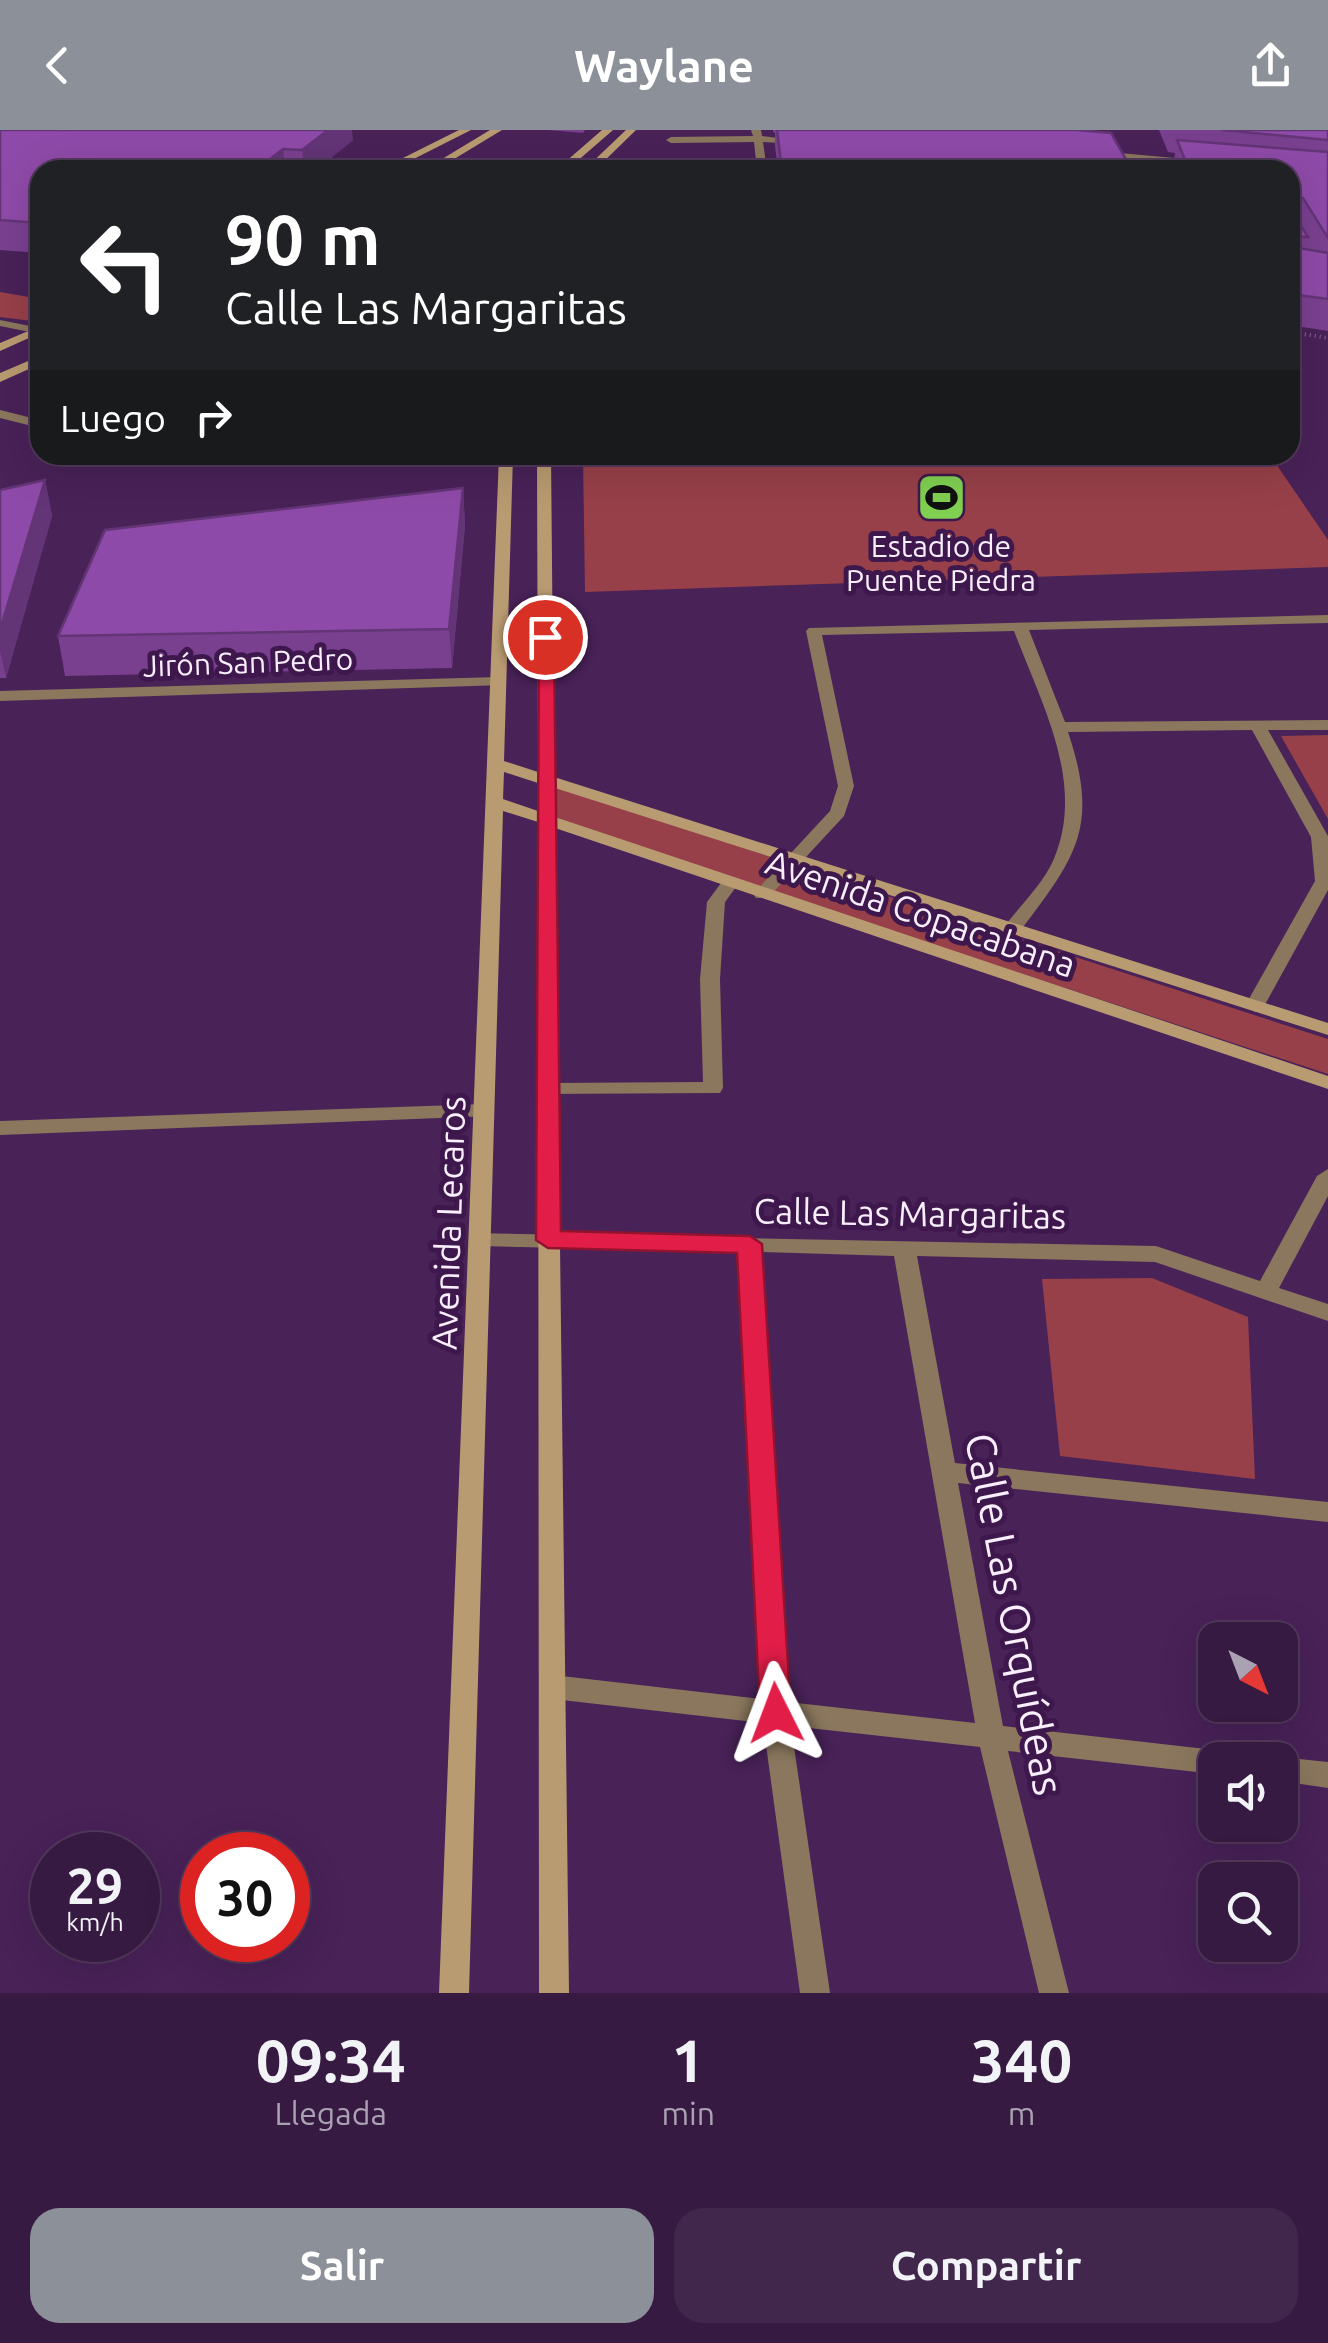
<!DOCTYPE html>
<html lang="es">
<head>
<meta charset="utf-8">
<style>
  :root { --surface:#371a42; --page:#42274d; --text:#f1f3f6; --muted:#aaa1b2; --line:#51385b; --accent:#8c9099 }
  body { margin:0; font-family:Ubuntu,sans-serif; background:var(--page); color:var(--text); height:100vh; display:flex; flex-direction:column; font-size:38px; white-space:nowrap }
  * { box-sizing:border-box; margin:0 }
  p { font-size:32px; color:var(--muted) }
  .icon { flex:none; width:55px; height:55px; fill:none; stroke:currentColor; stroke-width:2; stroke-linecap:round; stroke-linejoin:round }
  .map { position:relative; height:1863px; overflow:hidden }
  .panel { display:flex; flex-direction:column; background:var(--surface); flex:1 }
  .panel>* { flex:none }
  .guide { position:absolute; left:30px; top:30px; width:1270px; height:305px; border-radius:30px; box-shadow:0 10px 40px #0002,0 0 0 2px var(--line); background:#202124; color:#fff; overflow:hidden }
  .needle { width:65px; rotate:138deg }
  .buttons { position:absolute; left:1198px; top:1492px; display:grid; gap:20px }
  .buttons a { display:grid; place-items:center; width:100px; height:100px; border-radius:20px; background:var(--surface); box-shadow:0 10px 40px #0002,0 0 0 2px var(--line); font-size:50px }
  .speed { position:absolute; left:30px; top:1702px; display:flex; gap:20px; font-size:50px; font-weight:700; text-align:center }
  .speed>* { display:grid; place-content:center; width:130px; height:130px; border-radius:50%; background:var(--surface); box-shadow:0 10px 40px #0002,0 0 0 2px var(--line); line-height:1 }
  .speed small { font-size:25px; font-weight:400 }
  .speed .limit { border:15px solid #d22; background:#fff; color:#111 }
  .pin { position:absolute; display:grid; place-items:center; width:85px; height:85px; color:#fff; margin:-42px; border:5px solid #fff; border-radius:50%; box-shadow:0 2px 10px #0007 }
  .me { position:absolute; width:110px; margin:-55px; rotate:357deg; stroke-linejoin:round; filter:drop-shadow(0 0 8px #0008) }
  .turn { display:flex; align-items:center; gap:35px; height:210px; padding:0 30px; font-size:45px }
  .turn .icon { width:130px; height:130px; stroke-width:2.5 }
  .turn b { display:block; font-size:70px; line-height:85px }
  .then { display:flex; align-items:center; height:95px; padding:0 30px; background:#0003; gap:20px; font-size:38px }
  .eta { display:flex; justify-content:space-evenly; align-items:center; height:170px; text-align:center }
  .eta b { font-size:60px; font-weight:700; line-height:70px }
  .button { display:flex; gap:20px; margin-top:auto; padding:20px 30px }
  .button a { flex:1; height:115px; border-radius:30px; background:var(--accent); color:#fff; font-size:40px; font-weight:700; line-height:115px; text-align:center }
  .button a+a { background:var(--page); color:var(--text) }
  header { display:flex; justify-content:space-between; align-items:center; height:130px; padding:0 30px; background:var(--accent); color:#fff; font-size:45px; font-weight:700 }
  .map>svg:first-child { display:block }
  .green { fill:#974049 }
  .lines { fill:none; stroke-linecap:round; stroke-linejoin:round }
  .path { stroke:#83668e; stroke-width:4; stroke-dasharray:1 4; stroke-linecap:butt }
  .lane { fill:#8a775d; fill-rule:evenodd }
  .street { fill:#8a775d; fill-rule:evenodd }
  .secondary { fill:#b99b71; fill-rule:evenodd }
  .wall { fill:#7a4090 }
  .shaded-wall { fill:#633476 }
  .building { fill:#8e4aa8; stroke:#633476; stroke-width:2.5 }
  .route { fill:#e11d48; stroke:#92132f; stroke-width:2.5 }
  .labels { text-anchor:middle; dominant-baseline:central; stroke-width:10; stroke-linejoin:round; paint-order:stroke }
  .far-poi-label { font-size:30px; fill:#f8eefc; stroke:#3e184d }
  .far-street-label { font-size:30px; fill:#f8eefc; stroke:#3e184d }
  .street-label { font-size:35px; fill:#f8eefc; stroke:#3e184d }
  .near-street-label { font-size:42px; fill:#f8eefc; stroke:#3e184d }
</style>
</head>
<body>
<header><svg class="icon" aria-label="back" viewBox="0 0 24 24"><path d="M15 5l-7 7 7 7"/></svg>Waylane<svg class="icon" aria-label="share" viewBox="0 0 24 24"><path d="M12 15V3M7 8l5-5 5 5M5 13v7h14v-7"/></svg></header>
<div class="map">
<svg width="1328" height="1863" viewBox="0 0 1328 1863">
  <rect width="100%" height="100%" fill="#492258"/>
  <!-- green -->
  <path class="green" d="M0,162L40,169V192L0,187Z
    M583,325H1270L1328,410V437L585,462Z
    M1328,605V689L1281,606Z
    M550,652L785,732L759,759L552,686Z
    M795,736L1328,909V944L772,762Z
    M1152,1148L1248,1187L1255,1349L1060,1326L1042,1149Z"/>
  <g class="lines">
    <!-- path -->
    <path class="path" d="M1290,202L1328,208"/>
    <!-- lane -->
    <path class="lane" d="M751,0H761L762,6L803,11L798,14L763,12L767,40H757L754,12L671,13L666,10L671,7L753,6Z
      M1097,21L1197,30L1202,33L1197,36L1094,26Z
      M0,280L40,290V298L0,288Z"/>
    <!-- street -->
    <path class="street" d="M0,190L40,198V204L0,196Z
      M1328,485V493L1029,500L1065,592L1328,590V600H1268L1328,706V760L1262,880L1255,882L1245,876L1315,751L1311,707L1252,600L1068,602C1101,700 1074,729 1018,804H1004L1002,800C1018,777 1041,757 1053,731C1087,654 1041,573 1014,501L822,505L854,656L844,686L768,768H756L753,764L830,681L838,656L806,501L809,498Z
      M498,547L504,549V555L0,571V561Z
      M730,748L739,753L725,772L720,849L723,958L720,963L541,964L538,959L548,953L703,952L700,849L707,772L724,749Z
      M484,974L494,981L491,986L0,1005V991Z
      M1328,1039V1066L1279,1158L1328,1174V1191L1155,1132L917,1126L955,1333L1328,1372V1392L958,1353L1003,1596L1215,1620L1225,1623L1228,1630H1215V1644L1008,1621L1069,1863H1039L980,1617L791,1596L830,1863H800L763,1593L553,1569L543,1565L539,1557L543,1549L553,1545L761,1569L739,1122L480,1116L472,1113L469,1108L472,1103L1156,1116L1260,1151L1317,1046ZM762,1122L894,1126L975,1593L788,1572Z
      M1280,1627L1328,1632V1658L1280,1651V1630H1271Z"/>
    <!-- secondary -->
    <path class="secondary" d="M459,0H471L392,40H379Z
      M490,0H502L436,40H424Z
      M602,0H613L567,40H556Z
      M626,0H636L595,40H584Z
      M40,196V203L0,221V213Z
      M40,226V234L0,252V243Z
      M499,325H513L504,631L538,642L537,325H551L554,647L1328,893V905L555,658V687L1328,946V959L555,698L569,1863H539L538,692L503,681L469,1863H439ZM504,642L538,653V681L503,669Z"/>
  </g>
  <!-- wall -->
  <path class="wall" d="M0,0L353,10L316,40H40V123L0,120Z
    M548,0H585L583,3Z
    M773,0H1077L1132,40H778L775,16V3L773,2Z
    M1159,0H1328V201L1290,195V40H1174L1173,37L1175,23L1168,22Z
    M45,350L52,386L6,548H0V360Z
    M463,358L465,395L452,538L65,546L58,506Z"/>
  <!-- shaded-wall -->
  <path class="shaded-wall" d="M328,0H352L353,10L316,40H304L302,20Z
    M283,19L285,40H256Z
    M45,350L52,386L6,548L0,521V500Z
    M463,358L465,395L452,538L449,499Z"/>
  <!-- building -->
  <path class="building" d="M0,0H328L302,20L283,19L256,40H40V93L0,90Z
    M777,0H1077L1111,3L1132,40H782Z
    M1221,0H1328V10Z
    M1177,10L1328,22V108L1303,68L1292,65V81L1308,107L1293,106V117L1328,123V169L1290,164V40H1189Z
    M45,350L0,500V360Z
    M463,358L449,499L58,506L105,400Z"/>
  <!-- route -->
  <path class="route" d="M539,504L554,507L561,1101L750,1106L762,1114L791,1583L787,1593L776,1597L764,1593L760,1583L737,1123L548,1118L536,1110Z"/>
  <!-- icons -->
  <defs>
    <symbol id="stadium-square" viewBox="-11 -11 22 22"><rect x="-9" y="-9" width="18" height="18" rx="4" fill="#80d051" stroke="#3e184d"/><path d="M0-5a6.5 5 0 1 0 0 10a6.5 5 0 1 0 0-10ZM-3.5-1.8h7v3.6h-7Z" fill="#111"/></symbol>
  </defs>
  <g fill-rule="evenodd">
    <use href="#stadium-square" x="914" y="340" width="55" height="55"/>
  </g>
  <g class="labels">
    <!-- far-poi labels -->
    <g class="far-poi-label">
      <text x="941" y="416">Estadio de<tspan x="941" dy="34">Puente Piedra</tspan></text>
    </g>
    <!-- far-street labels -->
    <g class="far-street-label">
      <text transform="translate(248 532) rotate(-2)">Jirón San Pedro</text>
    </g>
    <!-- street labels -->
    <g class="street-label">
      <text transform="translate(921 783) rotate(19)">Avenida Copacabana</text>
      <text transform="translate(910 1083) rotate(1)">Calle Las Margaritas</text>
      <text transform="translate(448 1093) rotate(-88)">Avenida Lecaros</text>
    </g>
    <!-- near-street labels -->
    <g class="near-street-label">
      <text transform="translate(1015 1484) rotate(79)">Calle Las Orquídeas</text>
    </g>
  </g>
</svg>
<div class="buttons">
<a><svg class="needle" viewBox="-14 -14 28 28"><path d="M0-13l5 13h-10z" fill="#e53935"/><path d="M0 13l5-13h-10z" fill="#aaa1b2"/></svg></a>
<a><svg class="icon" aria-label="sound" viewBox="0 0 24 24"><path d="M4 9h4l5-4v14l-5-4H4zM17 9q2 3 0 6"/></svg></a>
<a><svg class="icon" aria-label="search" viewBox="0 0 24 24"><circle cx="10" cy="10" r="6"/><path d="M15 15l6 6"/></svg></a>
</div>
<div class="speed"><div>29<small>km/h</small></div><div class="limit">30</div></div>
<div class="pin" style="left:545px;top:507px;background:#d93025"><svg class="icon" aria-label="arrive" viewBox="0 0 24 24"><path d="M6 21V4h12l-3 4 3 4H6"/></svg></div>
<svg class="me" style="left:776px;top:1583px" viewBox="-20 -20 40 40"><path d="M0-17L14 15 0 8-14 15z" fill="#e11d48" stroke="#fff" stroke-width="4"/></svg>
<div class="guide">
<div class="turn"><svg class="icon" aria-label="left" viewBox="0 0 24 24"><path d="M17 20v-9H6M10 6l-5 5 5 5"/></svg><div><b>90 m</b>Calle Las Margaritas</div></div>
<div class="then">Luego<svg class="icon" aria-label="right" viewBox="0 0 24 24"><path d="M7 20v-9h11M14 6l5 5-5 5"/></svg></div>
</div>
</div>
<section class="panel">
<div class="eta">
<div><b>09:34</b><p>Llegada</p></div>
<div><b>1</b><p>min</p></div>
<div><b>340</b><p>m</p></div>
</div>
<div class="button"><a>Salir</a><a>Compartir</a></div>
</section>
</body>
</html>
